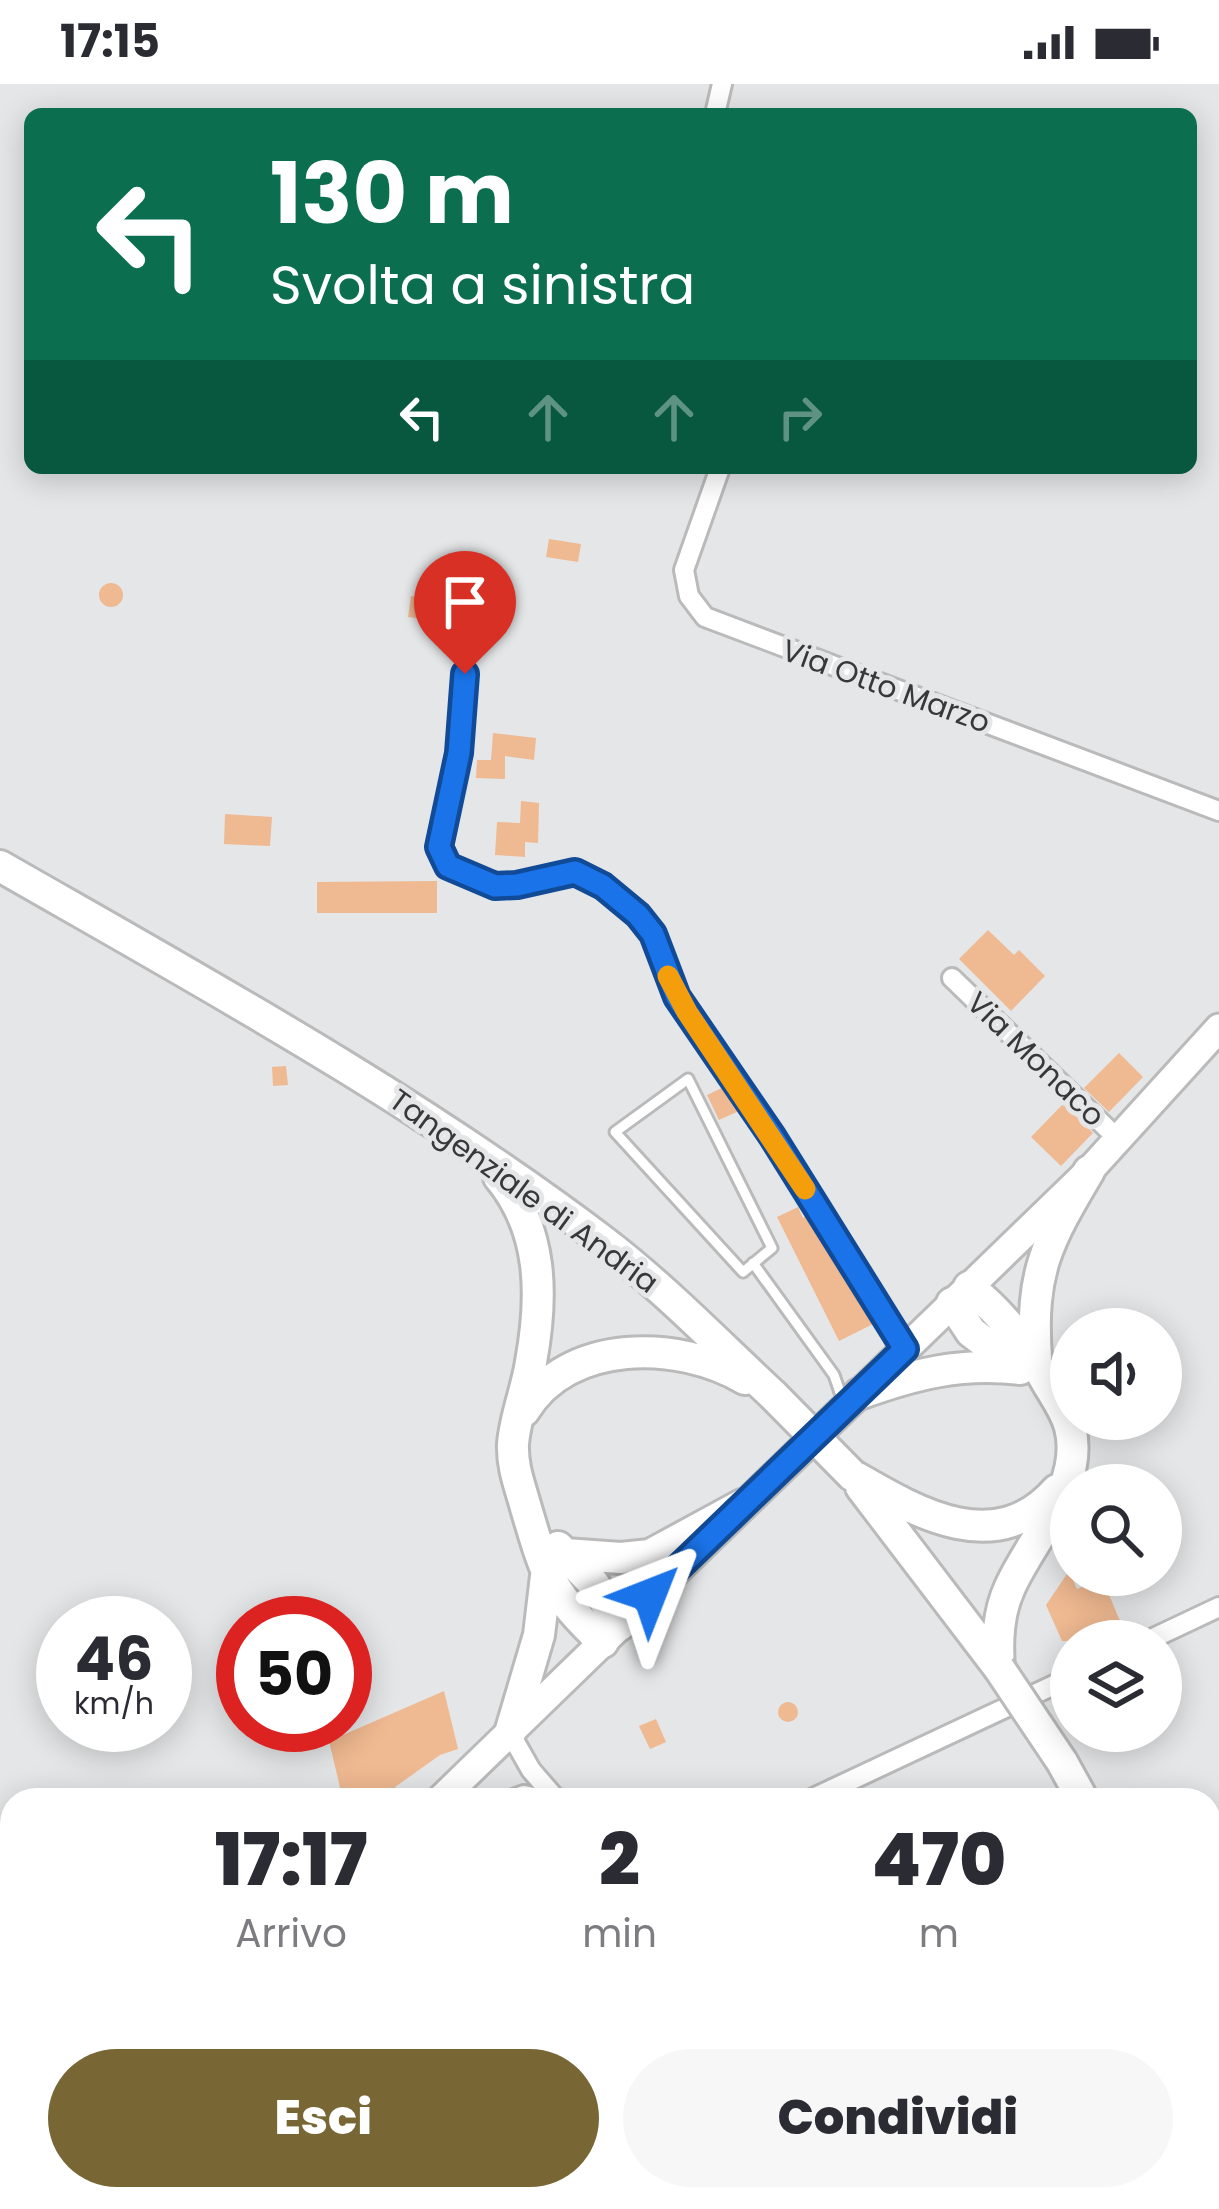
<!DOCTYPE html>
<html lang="it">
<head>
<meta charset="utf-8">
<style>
  :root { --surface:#fff; --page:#f7f7f7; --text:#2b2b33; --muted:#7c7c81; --accent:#786735 }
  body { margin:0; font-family:Poppins,sans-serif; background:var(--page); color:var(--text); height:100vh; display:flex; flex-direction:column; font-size:45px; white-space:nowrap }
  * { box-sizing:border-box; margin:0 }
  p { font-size:39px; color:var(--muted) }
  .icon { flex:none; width:66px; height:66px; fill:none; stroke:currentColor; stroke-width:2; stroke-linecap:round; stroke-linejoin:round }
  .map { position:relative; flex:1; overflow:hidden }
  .drawer { position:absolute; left:0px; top:1704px; width:1221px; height:423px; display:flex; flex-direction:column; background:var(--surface); border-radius:36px 36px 0 0; box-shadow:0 6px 30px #0003 }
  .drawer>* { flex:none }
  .banner { position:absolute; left:24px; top:24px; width:1173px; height:366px; border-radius:18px; box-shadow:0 6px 30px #0003; background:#0b6e4f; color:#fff; overflow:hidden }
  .fabs { position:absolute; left:1050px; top:1224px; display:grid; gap:24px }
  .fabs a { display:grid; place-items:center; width:132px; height:132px; border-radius:50%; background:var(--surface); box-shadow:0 6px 30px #0003; font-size:60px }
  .speed { position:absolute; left:36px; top:1512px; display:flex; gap:24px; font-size:60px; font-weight:700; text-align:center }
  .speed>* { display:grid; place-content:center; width:156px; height:156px; border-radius:50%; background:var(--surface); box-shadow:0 6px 30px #0003; line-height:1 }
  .speed small { font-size:30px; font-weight:400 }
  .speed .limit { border:18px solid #d22; background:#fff; color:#111 }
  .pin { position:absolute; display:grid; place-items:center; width:102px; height:102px; color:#fff; margin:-123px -51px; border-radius:50% 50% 50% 0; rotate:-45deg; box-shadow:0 0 12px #0007 }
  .pin .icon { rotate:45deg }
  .me { position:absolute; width:132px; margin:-66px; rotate:45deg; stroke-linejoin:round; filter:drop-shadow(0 0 9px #0008) }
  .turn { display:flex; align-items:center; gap:42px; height:252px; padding:0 48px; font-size:54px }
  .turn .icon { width:156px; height:156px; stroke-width:2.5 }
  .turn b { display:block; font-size:84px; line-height:102px }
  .lanes { display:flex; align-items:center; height:114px; padding:0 48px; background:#0003; justify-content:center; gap:60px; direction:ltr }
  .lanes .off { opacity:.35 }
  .eta { display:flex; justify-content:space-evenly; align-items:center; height:204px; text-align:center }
  .eta b { font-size:72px; font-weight:800; line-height:84px }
  .primary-button { display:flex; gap:24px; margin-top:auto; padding:24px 48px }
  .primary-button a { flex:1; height:138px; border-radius:72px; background:var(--accent); color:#fff; font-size:48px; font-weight:800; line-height:138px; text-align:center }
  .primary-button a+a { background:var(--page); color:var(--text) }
  .status { display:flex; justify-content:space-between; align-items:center; height:84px; padding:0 60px; background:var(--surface); direction:ltr }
  .status svg { height:33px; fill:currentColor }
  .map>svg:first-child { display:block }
  .building { fill:#efb991 }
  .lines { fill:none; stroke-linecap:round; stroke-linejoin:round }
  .service-casing { stroke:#bababb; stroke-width:15 }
  .minor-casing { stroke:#bababb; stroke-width:24 }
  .secondary-casing { stroke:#bababb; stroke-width:33 }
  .primary-casing { stroke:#bababb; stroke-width:36 }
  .service { stroke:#fff; stroke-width:9 }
  .minor { stroke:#fff; stroke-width:18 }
  .secondary { stroke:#fff; stroke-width:27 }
  .primary { stroke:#fff; stroke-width:30 }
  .primary-bridge-casing { stroke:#bababb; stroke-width:36; stroke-linecap:butt }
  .primary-bridge { stroke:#fff; stroke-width:30 }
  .route-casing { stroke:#114b97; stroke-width:30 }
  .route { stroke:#1a73e8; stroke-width:21 }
  .slow { stroke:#f59e0b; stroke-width:21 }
  .labels { text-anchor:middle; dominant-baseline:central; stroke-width:10; stroke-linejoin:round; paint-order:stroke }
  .street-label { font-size:30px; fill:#383839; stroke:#e5e6e7 }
</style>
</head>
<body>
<div class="status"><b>17:15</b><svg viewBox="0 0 49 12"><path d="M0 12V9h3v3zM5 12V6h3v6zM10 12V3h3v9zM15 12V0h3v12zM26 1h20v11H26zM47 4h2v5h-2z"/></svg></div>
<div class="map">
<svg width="1219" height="2125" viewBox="0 0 1219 2125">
  <rect width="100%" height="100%" fill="#e5e6e7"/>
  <!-- building -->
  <path class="building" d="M549,455L581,460L578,478L546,473Z
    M99 511a12 12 0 1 1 24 0a12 12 0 1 1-24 0Z
    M411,512L434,516L430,536L408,533Z
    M493,649L536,654L534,676L505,672V695L476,694L477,676H491Z
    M521,717L539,719L538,759L525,758V773L495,771L497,738L520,739Z
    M225,730L272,733L270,762L224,760Z
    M437,797V829H317V798Z
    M988,846L1014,871L1019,866L1045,892L1011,927L959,875Z
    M1119,969L1143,993L1109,1028L1084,1004Z
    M286,982L288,1001L273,1002L272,983Z
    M726,1002L739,1027L719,1036L707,1011Z
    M1063,1020L1093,1049L1061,1082L1031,1053Z
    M798,1123L803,1134L811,1130L877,1238L839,1257L777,1133Z
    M1069,1487L1077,1505L1102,1494L1123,1544L1093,1557H1062L1046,1521Z
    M444,1607L458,1665L440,1671L395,1703L397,1712L392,1716H343L329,1657Z
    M778 1628a10 10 0 1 1 20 0a10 10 0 1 1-20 0Z
    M656,1635L666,1658L650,1665L639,1642Z"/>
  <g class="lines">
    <defs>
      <path id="service" d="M465,590L459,669L440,753L444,777C510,835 547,763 605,804C665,845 650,871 684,923C711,967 743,1008 772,1051C816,1120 859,1191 902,1261
        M688,995L772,1164L743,1188L615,1048Z
        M753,1179L834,1291L844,1320"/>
      <path id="minor" d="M715,30L722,0
        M720,384L684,486L689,512L705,533L1219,727
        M952,894L1119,1056
        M1147,1557L1219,1523
        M510,1649L531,1686L557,1716
        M511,1716L524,1711L547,1716
        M809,1716L1071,1593
        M249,2115L252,2125
        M819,2115L823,2125"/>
      <path id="secondary" d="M440,1716L1089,1087L1219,944
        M0,1950L12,1944"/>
      <path id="primary" d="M0,782C206,900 414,1014 604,1158C664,1204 717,1259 773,1311
        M499,1093C543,1146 543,1212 531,1278C527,1305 515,1333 513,1360C512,1383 520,1402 526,1424C546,1491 549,1508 603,1558
        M969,1203C1005,1232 1027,1262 1049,1302C1057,1315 1066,1328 1070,1343C1085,1401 1032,1454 1010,1503C998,1529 997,1556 999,1584
        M952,1219L971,1248L1020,1285
        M1036,1273C1030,1188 1047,1158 1089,1087
        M859,1310C914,1290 961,1278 1020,1285
        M524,1327C568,1254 679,1256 745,1295
        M852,1391C916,1428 995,1476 1057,1406
        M861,1403L999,1584
        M558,1463L594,1500L620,1541
        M565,1470L621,1474L650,1471L742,1421
        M510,1649L539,1551L546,1492
        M1062,1678L1083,1716
        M1209,1971L1219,1992"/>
    </defs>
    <!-- service casing -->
    <use href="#service" class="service-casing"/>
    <!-- minor casing -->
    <use href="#minor" class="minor-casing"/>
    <!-- secondary casing -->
    <use href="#secondary" class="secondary-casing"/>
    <!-- primary casing -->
    <use href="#primary" class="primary-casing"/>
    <!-- service -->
    <use href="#service" class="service"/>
    <!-- minor -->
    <use href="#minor" class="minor"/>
    <!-- secondary -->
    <use href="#secondary" class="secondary"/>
    <!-- primary -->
    <use href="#primary" class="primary"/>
    <defs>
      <path id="primary-bridge" d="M773,1311L852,1391
        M999,1584L1062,1678"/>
    </defs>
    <!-- primary-bridge casing -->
    <use href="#primary-bridge" class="primary-bridge-casing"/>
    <!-- primary-bridge -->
    <use href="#primary-bridge" class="primary-bridge"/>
  </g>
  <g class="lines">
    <defs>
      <path id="route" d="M465,590L459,669L439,763L448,782L495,802L517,801L575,788L603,802L638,831L653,850L677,913L772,1052L905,1265L650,1511"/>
    </defs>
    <!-- route casing -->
    <use href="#route" class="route-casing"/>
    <!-- route -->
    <use href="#route" class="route"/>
    <!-- slow -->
    <path class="slow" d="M668,892L687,928L805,1105"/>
  </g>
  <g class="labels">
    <!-- street labels -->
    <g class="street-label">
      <text transform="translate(886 602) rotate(20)">Via Otto Marzo</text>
      <text transform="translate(1036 975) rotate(44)">Via Monaco</text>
      <text transform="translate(524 1107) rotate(36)">Tangenziale di Andria</text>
    </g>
  </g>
</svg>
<div class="fabs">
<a><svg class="icon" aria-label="sound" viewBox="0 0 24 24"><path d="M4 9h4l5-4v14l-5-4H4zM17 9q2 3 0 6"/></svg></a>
<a><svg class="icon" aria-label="search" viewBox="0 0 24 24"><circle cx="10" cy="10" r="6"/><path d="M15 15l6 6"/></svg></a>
<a><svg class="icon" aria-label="layers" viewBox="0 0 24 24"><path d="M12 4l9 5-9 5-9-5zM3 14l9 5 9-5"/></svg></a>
</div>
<div class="speed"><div>46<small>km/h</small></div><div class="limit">50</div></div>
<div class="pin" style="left:465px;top:590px;background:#d93025"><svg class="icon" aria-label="arrive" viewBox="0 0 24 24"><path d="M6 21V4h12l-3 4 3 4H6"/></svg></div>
<svg class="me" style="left:650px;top:1511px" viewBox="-20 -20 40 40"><path d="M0-17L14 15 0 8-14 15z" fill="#1a73e8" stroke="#fff" stroke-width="4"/></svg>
<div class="banner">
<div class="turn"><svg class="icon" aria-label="left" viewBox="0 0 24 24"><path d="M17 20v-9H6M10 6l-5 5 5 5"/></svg><div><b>130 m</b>Svolta a sinistra</div></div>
<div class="lanes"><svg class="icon" aria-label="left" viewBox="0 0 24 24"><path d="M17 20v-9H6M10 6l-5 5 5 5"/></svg><svg class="icon off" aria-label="ahead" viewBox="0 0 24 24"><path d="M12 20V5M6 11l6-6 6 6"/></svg><svg class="icon off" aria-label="ahead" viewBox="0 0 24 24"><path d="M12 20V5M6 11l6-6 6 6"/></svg><svg class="icon off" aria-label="right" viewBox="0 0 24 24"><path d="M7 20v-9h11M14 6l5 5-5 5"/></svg></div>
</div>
<section class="drawer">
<div class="eta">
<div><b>17:17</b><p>Arrivo</p></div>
<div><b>2</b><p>min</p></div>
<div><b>470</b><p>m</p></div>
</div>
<div class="primary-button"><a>Esci</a><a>Condividi</a></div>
</section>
</div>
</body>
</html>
